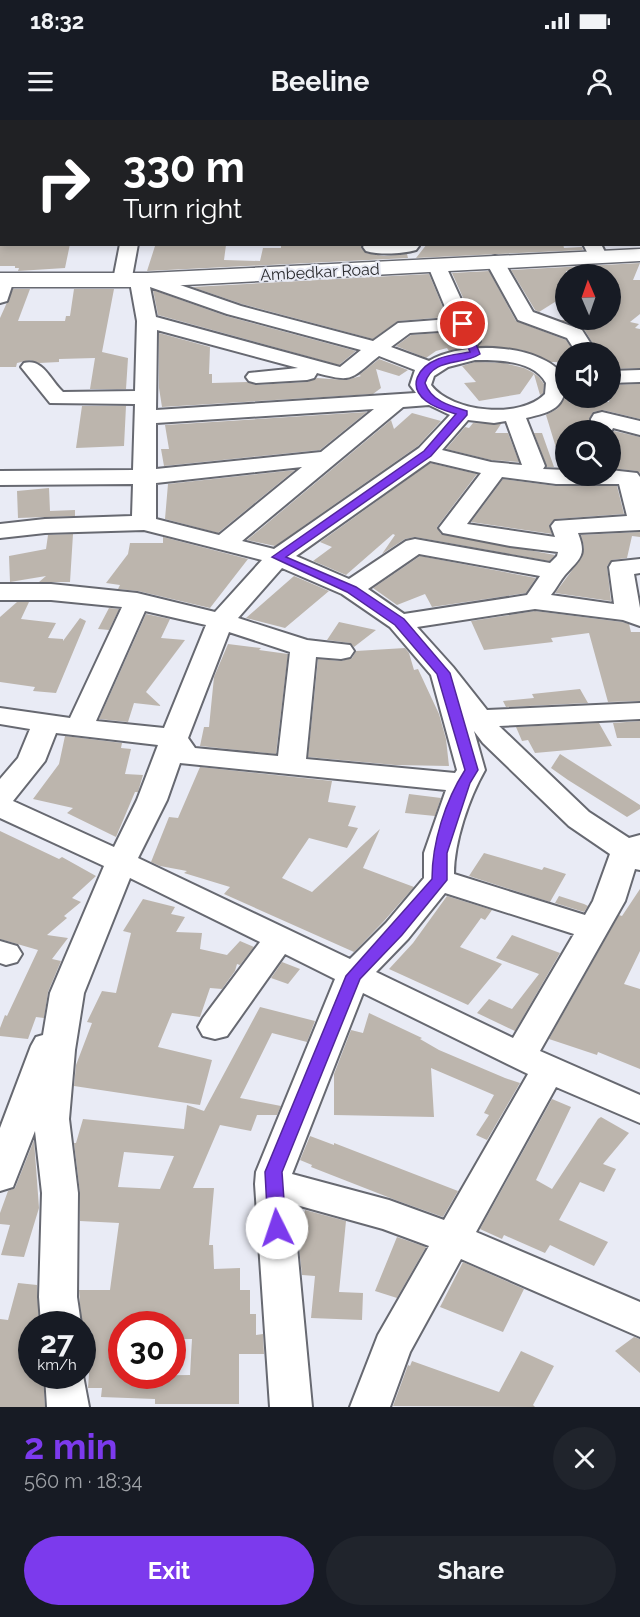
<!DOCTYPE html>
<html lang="en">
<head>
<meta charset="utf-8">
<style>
  :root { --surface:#171b24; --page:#20242c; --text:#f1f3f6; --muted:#9ea1a6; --accent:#7c3aed }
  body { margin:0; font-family:Raleway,sans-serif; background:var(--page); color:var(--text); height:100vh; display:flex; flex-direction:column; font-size:22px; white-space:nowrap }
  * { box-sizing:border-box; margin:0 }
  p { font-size:20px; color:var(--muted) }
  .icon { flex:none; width:33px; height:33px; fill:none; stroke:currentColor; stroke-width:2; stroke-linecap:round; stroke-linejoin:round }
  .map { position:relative; height:1287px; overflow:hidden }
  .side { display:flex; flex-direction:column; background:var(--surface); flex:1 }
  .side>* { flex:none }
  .banner { position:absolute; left:0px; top:0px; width:640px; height:126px; box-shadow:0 3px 9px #0003; background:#202124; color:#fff; overflow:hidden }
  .needle { width:39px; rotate:358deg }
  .controls { position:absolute; left:555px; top:144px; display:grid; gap:12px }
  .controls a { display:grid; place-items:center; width:66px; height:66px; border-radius:50%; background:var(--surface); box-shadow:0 3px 9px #0003; font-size:30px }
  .speed { position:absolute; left:18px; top:1191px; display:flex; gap:12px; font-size:30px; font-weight:700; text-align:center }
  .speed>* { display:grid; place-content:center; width:78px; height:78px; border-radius:50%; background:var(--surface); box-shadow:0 3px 9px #0003; line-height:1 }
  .speed small { font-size:15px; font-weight:400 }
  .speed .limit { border:9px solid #d22; background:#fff; color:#111 }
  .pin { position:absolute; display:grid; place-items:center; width:51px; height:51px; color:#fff; margin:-26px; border:3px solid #fff; border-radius:50%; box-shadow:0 2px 6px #0007 }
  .me { position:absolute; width:66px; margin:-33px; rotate:356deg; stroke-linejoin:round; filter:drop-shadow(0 0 4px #0008) }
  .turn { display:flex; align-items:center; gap:21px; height:126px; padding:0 24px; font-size:27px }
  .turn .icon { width:78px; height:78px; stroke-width:2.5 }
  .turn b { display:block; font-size:42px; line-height:51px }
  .round { display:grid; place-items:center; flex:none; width:63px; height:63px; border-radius:32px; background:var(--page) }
  .overview { display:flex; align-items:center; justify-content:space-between; height:102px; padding:0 24px }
  h1 { font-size:36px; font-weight:700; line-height:45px; color:var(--accent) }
  .primary-button { display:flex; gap:12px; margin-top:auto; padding:12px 24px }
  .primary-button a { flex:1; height:69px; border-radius:36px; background:var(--accent); color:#fff; font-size:24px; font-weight:700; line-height:69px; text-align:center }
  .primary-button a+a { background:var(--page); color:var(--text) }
  .status { display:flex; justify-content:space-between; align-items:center; height:42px; padding:0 30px; background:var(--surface); direction:ltr }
  .status svg { height:16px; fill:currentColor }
  header { display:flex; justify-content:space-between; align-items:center; height:78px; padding:0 24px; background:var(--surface); font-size:27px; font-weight:700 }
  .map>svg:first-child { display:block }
  .building { fill:#bcb5ad; fill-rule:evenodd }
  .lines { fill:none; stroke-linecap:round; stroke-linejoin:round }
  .minor-casing { stroke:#676971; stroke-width:4 }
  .major-casing { stroke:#676971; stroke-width:3 }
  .minor { fill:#fff; fill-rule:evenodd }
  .major { fill:#fff; fill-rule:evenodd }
  .route { fill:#7c3aed; stroke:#51269a; stroke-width:1.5 }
  .labels { text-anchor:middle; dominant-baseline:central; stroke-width:4.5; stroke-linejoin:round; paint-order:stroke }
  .far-street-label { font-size:16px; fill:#292a2d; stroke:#e9ebf5 }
</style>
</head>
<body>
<div class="status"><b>18:32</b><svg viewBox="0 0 49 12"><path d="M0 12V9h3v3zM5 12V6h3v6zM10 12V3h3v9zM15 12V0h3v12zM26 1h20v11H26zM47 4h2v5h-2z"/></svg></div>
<header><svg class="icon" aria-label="menu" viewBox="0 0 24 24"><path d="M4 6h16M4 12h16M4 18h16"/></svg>Beeline<svg class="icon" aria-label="person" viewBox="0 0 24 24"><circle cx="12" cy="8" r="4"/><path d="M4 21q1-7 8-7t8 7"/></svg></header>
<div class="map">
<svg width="640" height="1287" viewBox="0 0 640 1287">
  <rect width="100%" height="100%" fill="#e9ebf5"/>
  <!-- building -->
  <path class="building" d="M17,124H70L65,148L18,151L19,148H15V146H0V126Z
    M176,124L226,125L224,140L260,141L263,128H281V124H362L361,128L366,133L384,136L407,134L408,138L147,151L155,126Z
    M427,124H563L564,128L582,127L583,130L416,138Z
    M640,143L633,160H640V194L630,202L639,204L635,208L640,209V248L610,249V232H598L584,209L560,200H610V154L566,151V175L539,192L535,190L511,150Z
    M489,151L516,201L566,220L574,232H566V242H551L522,230L479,226L482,220L452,153Z
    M429,154L447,197L398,201L373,219L242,184L192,167Z
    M13,169H30L18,201H65L66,196H70L74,169H114L102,232L128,238L126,269H90L95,238L59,239V242L39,243L30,240L17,243L16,247H0V198Z
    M153,170L226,196L356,231L339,245L158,195Z
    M454,212L461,226L465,227L449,231L447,228L436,231L426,238L396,226L411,215Z
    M159,213L210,227L209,254H212V263L247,262L256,265L307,262L317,258L346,260L361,256L359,255L379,239L408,250L399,256L376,249L381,268L373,274L162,287L159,268Z
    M475,242L504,243L524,248L532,252L539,257L544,264L543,273L540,275L534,254L520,274L479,281L464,263L476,262L462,246Z
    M640,264V299L603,290L593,292L589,299V310H566V343L561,344L546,295L557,289L565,278L570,283L609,282L610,265Z
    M82,286H126L124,326L76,328Z
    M367,292L320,330L164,346L161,329H169L165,305Z
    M412,293L441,301L418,326L275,426L247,420L391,300L394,309Z
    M473,303L501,304L495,313H508L519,342L491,340L446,329L465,307L469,308Z
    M614,311L640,317V353L637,351L610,348V316Z
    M534,313H542L554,347H547Z
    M430,343L477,354L437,407L441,414L555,435L549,441L415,417L405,419L382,434L395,415L393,414L346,455L313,441L332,427L320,422Z
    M295,350L218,413L165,399L168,364Z
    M503,359L556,366H617L624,394L555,399L549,405L552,414L471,402Z
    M49,368L50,391L75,390V396L18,398L17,371Z
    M640,412V417L632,416L627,438L612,440L607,446L611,481L555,473L582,437L584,427L581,415Z
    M73,414L70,462H39L46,456L10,462L9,436L46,429L48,415Z
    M163,417L248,439L210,488L138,471L118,469L120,465L106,463L128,434L130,423H163Z
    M420,436L536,458L526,473L432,487L425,474L397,485L373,468Z
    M294,456L329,471L285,508L246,498Z
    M17,482H29L21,499L56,503L48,518L63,519V521L80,498L86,501L56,573L33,571L35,567L0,562V497Z
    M109,488L119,489L109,510L98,509Z
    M535,491L622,502L629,504L631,512H640V581L608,582L589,513L551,518L553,522L484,530L471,501Z
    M146,494L170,499L161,518L185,520L146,572L161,586L134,583L128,602L99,599Z
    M339,502L376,510L354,527L350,523L327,520Z
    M228,524L261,528L259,530L288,534L276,634L200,626L204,607H209L214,557Z
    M405,528L409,533L414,550L418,549L439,594L446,619L449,646L395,645L308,637L318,539L341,541L352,538L356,531Z
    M580,569L588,583L506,587L503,581L534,578L532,574Z
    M640,601V618H617L613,603Z
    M599,603L612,626L535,633L528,620L522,621L516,607Z
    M65,616L122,623L121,628L131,629L125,654L143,655L138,672H135L116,717L67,693L73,688L33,679L59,644Z
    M560,634L640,685V689L627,697L568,660L551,648Z
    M200,647L332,661L328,682L356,686L348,706L358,708L347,728L309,718L282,758L312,772L380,709L363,748L414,767L384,801L354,832L224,774L230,767L184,753L187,751L160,746L151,742L169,697L178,698Z
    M409,674L441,678L435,696L405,693Z
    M0,711L59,739L62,737L96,756L72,778L81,782L64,796L67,798L47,815L68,818L52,839L61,841L48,872L44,898L36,897L28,919L0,916V908L5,895L7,896L38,830L0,819Z
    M484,733L542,750L544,747L566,754L550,782L469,756Z
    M640,769V831L624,864L640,869V949L598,932L597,935L549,919L619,795L622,796Z
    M447,776L492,790L485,800L481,798L460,827L502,844L468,885L389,849L413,823Z
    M559,776L584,784L588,786L584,792L555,783Z
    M143,779L175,787L171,794L185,797L176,812L202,813L200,829L227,835L240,821L254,827L240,845L237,844L235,851L222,869L210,868L200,897L172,893L158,927L212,940L200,985L74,966L76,945L92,903L87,902L102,871L116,873L131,813L123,811Z
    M512,815L560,833L515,911L477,893L489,879L512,889L539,854L496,838Z
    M282,842L300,849L288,864L271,858Z
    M260,887L315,901L307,922L272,913L240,978L281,986L277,995H257L251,1011L220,1005L193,1068H214L209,1125H213L214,1149L240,1148V1170H250V1194H256V1215L263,1214L264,1234H239V1284H155V1279L101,1277L102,1268H88L92,1212H82L79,1170H110L119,1103L80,1101V1073L74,1023H76L83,999L184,1009L187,985L204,991ZM124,1032L174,1036L160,1069L118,1067ZM122,1204H172V1219H192L190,1255L120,1256Z
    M369,893L422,918L420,919L439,930L505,958L520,963L487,1020L476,1015L489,995L484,993L494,975L431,948L434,997L334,995V954L351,910L363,913Z
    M552,979L571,987L536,1060L552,1069L598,999L601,997L629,1013L603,1044L616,1049L604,1072L580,1062L559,1100L608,1122L594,1146L550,1125L545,1133L504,1115L502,1119L480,1109Z
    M310,1016L334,1025V1023L458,1071L443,1097L398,1081L311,1047L312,1045L300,1040Z
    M34,1020L39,1088L24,1137L1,1135L10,1105L0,1104V1093L8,1071L15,1068Z
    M305,1090L346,1101L339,1172L363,1173L362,1200L311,1198L315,1156L302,1155L299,1128Z
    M397,1117L426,1127L397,1178L375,1171Z
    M463,1142L524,1169L503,1212L440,1187Z
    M18,1163L37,1165L39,1204H32V1256H43L45,1287H0V1199L8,1200Z
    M634,1217L640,1219V1253L615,1231Z
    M521,1231L554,1246L533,1285L535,1287L393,1286L408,1245L410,1246L412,1241L499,1272Z"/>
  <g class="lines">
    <defs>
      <path id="minor" d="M0,0L8,2H2V9Z
        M149,0H166L148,2Z
        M245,0H261V2H245Z
        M272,0H288V2H272Z
        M386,0H402L403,2H387Z
        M419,0H448L449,2H420Z
        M455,0H472L454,2Z
        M547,0H563L564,2H548Z
        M583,0H599L582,2Z
        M639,21H640V31H639Z
        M639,42H640V52H639Z
        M639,80H640V91H639Z
        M120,124H138L132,157L147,154L154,156L241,186L373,221L398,203L450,199L428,146L430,142H444L480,221L477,225H463L455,210L410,213L391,227L429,241C462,220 544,223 566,259C566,288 552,292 526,298L545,346L543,349L566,350V356H610V350L637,353L640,357V410L578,413C587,436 580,438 565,455C560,461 556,469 551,475L614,484L609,447L612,442L640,439V453L634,454L640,488V506L623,500L535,489L417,507L453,547L487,590L640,583V599L499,606L589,692L629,718L640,715V750L635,749L625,781L540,931L640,975V1003L556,967L476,1112L640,1182V1217L461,1139L410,1232L390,1287H350L378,1215L429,1126L383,1109L293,1084L312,1287H270L255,1064L256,1052L335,859L285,834L227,916L215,919L203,916L198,907L203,898L260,822L130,758L84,873L75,930L69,999L78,1073L77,1177L81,1204H41L39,1177L42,1073L35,1011L13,1067L0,1071V1008L31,926L36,917L43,915L50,873L104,746L0,698V659L18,638L30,609L0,604V588L70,598L122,487L51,480H0V464H51L137,473L215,492L262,440L144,410L45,413L0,418V404L45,399L132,396L133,364L0,365V351L133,350L135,284L50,283L21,247L24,243C43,238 50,260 63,272L135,271L137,201L130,162L122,166L115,164L113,160ZM150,167L227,194L361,230L340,247L156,197ZM157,210L298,248L249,253L246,257L249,261L256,263L307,260L314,258L317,253C354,263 350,259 379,236L415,250L410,265L416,273L156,290ZM475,240C498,240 534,240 546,263L545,274C521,299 452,293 431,265L434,256L448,247ZM429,285L450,295L419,328L274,429L242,421L403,287ZM374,289L321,332L156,349V303ZM468,300L494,303L506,301L522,345L491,342L442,330ZM430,341L481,353L439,408L443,413L510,426L558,432L557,436L550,443L415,419L406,421L349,459L296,436ZM302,347L219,415L156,399V363ZM502,357L556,364H619L627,396L555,401L551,406L555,417L467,404ZM419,434L540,456L527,475L404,494L368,469ZM282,448L342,474L390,507L431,555L457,650L455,653L306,639L316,537L341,539L350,537L354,531L350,525L307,520L238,498ZM145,491L206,505L164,608L96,601ZM229,512L290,532L278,636L195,628L188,618ZM474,611L483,623L569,706L610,734L593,781L585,795L454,754C454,722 469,678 485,650ZM56,613L158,625L137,680L114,727L13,681L45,641ZM180,643L446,670L424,733V758L386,803L350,839L138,738L167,680ZM445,773L574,814L513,918L376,852L408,819ZM363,873L528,954L444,1100L389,1080L292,1054Z
        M365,124H418L419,126L416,130C402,134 380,135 366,131L363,127Z
        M583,124H601L607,136L605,140H591Z
        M495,136L502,138L504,142L533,192L582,210L596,232H576L567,218L518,200L486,142L488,138Z
        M5,154L12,156L14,160L7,181L0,183V156Z
        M640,250V262L610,263V251Z
        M602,292L640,301V315L613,308L610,314V310H591V299L594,294Z
        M0,821L17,826L22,834L17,842L6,845L0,843Z
        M82,1250L89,1287H47L45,1256H82Z"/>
      <path id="major" d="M640,129V141L147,167H0V153H147Z"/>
    </defs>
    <!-- minor casing -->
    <use href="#minor" class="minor-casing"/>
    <!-- major casing -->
    <use href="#major" class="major-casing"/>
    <!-- minor -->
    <use href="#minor" class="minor"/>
    <!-- major -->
    <use href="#major" class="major"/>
  </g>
  <!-- route -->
  <path class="route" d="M460,202L468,204L480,234C462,246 433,237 425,263C431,281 450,286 467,291V295L431,336L286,437L356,467L404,499L450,553L478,650L470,663L447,733V760L402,815L360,859L282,1052L286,1108L283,1114L277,1116L270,1114L268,1108L265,1052L346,856L432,759C432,723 445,681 465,650L437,554L395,505L347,472L272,437L424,331L456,294C446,291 435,288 426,281C407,266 418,247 438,239C447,235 459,234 470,232L458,204Z"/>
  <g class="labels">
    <!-- far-street labels -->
    <g class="far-street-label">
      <text transform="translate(320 152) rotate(-3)">Ambedkar Road</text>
    </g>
  </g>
</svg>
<div class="controls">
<a><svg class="needle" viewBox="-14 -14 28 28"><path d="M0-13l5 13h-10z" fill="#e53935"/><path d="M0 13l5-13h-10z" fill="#9ea1a6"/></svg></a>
<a><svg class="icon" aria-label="sound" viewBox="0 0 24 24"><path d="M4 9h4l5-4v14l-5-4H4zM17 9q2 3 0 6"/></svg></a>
<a><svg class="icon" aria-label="search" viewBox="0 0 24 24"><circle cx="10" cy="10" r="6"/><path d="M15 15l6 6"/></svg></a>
</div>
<div class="speed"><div>27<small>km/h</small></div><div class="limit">30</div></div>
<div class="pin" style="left:463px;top:204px;background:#d93025"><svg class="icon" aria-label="arrive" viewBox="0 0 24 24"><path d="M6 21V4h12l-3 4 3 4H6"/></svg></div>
<svg class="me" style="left:277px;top:1108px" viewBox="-20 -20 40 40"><circle r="19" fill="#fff"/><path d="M0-13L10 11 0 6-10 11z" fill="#7c3aed"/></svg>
<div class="banner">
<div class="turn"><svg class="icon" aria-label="right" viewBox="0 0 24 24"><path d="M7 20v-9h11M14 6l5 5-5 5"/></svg><div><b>330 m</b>Turn right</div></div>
</div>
</div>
<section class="side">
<div class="overview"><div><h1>2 min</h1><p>560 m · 18:34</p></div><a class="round"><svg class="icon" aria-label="close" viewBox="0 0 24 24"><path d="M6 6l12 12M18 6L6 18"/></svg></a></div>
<div class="primary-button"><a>Exit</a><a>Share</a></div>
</section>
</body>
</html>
